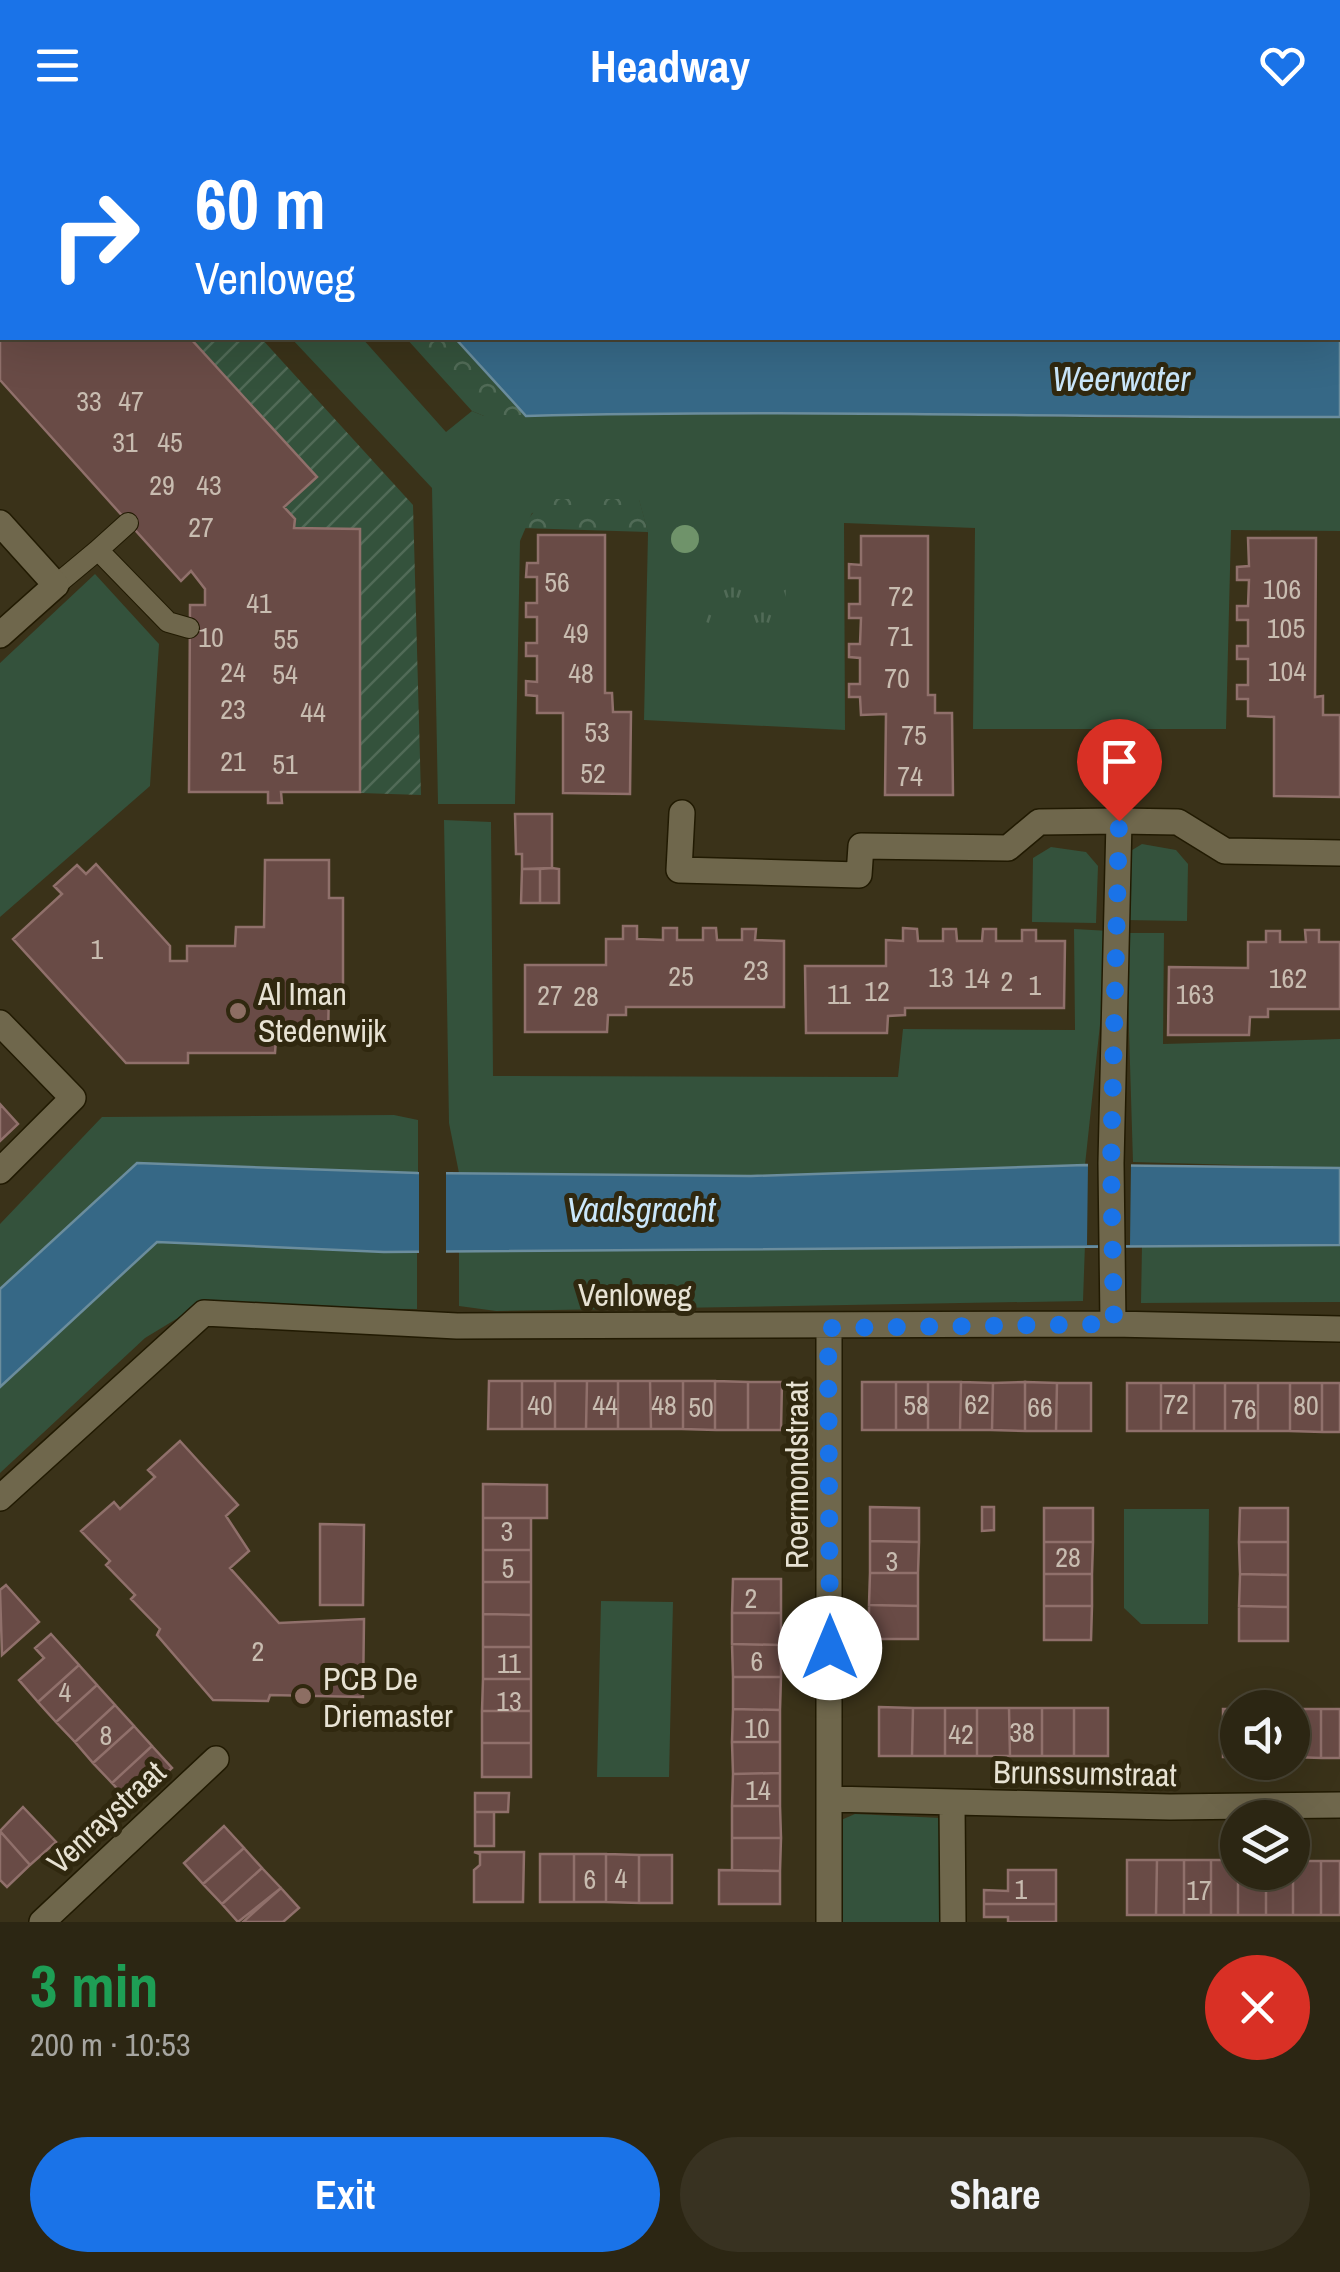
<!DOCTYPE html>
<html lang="en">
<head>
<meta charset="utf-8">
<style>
  :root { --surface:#2c2613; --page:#383221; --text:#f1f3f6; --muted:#a6a5a0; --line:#484333; --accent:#1a73e8 }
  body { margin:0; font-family:"Archivo Narrow",sans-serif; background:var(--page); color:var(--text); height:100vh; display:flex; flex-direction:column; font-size:38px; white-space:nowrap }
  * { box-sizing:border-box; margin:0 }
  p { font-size:32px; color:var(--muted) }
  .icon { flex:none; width:55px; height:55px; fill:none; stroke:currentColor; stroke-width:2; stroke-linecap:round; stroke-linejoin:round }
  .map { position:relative; height:1792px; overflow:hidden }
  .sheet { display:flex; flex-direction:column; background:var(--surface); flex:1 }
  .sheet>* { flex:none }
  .top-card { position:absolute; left:0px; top:0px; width:1340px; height:210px; box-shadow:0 10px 40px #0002,0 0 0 2px var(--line); background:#1a73e8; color:#fff; overflow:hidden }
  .tools { position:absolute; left:1220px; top:1560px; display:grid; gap:20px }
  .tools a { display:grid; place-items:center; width:90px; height:90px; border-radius:50%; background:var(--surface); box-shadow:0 10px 40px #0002,0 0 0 2px var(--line); font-size:50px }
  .pin { position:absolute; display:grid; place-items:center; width:85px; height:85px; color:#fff; margin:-102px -42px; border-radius:50% 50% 50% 0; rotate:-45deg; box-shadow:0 0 10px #0007 }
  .pin .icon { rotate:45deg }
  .me { position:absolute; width:110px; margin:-55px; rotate:0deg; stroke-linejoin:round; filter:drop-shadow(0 0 8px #0008) }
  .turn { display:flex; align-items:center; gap:35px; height:210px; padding:0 30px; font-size:45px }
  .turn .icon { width:130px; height:130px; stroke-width:2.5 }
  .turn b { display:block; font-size:70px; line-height:85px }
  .round { display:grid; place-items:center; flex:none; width:105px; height:105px; border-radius:52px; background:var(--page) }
  .overview { display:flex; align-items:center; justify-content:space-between; height:170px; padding:0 30px }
  h1 { font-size:60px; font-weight:800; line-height:75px; color:#1e9e55 }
  .button { display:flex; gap:20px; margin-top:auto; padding:20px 30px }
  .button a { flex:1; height:115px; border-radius:60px; background:var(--accent); color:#fff; font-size:40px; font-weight:800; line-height:115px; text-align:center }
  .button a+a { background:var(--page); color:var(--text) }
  header { display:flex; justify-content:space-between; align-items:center; height:130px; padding:0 30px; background:var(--accent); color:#fff; font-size:45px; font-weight:800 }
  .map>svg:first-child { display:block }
  .grass { fill:#34523c }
  .forest { fill:url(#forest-crowns) }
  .park { fill:url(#park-tufts) }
  .garden { fill:url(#garden-furrows) }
  .water { fill:#366886; stroke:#6b8d9d; stroke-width:2.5 }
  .pier { fill:#3a3219 }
  .building { fill:#694b46; stroke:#90706b; stroke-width:2.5 }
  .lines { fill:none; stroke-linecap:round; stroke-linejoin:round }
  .lane-casing { stroke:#211a02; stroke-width:22 }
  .street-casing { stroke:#211a02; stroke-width:28 }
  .lane { stroke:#6f674c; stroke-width:20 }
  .street { stroke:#6f674c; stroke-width:25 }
  .tree { fill:#6f936a }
  .route { stroke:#1a73e8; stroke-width:18; stroke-dasharray:0 32.4 }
  .education-dot { fill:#8d6e63; stroke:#30280f; stroke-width:4 }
  .labels { text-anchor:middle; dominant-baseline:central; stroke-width:10; stroke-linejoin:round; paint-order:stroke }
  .number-label { font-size:28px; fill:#c8bcb0 }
  .poi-label { font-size:32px; fill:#e7e2d3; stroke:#30280f; text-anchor:start }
  .street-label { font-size:32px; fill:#e7e2d3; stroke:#30280f }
  .water-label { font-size:35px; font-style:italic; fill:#cae7fb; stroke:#30280f }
</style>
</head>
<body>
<header><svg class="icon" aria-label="menu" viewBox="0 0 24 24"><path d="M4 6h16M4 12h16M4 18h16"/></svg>Headway<svg class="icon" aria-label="heart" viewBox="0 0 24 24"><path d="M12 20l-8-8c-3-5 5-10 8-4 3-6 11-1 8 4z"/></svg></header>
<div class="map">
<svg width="1340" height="1792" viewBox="0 0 1340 1792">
  <defs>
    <pattern id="forest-crowns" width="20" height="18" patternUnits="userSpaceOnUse" patternTransform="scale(2.5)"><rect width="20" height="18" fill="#34523c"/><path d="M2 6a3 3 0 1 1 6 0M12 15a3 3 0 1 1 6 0" fill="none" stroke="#516b57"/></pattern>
    <pattern id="park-tufts" width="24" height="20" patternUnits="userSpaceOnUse" patternTransform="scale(2.5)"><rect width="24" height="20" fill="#34523c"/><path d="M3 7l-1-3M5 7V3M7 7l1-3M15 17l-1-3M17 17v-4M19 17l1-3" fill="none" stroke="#516b57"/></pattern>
    <pattern id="garden-furrows" width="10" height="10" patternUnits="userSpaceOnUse" patternTransform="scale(2.5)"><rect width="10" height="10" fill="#34523c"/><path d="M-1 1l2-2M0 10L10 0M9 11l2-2" fill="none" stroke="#516b57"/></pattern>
  </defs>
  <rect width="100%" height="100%" fill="#3a3219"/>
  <!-- grass -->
  <path class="grass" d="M291,208H362L446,302L472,281L484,286L773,280L1118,288L1340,287V401L1231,400L1226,599H973L975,398L844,393L845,600L644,590L648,403L639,370L532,383L520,411L515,674H438L432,358Z
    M95,444L159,514L150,656L0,787V533Z
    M444,690L491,692L493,946L898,947L903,899L1075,900L1074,799L1110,801L1085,1035L751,1046L459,1043L449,993Z
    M1142,714L1176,720L1188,734L1187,791L1123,790L1124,725Z
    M1051,717L1086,722L1098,736L1096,793L1032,792L1033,728Z
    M1126,803H1164L1163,914L1340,909V1038L1133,1032Z
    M394,985L418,990V1043L137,1033L0,1159V1094L102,987Z
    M157,1112L417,1121V1179L196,1177L145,1208L0,1343V1257Z
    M1085,1114L1083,1171L496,1181L459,1176V1121Z
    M1142,1115H1340V1172L1141,1173Z
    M1124,1379H1209L1208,1494H1141L1124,1478Z
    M601,1471L673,1472L669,1647H597Z
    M855,1684L941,1688L940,1792H836L841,1690Z"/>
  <!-- forest -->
  <path class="forest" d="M406,208H455L526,286H484L472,281Z
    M543,369H639L648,402L522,398Z"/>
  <!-- park -->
  <path class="park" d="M786,448L785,500H705L706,449Z"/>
  <!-- garden -->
  <path class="garden" d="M190,208H261L413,375L421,665L361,663V399L295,397V388L285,377L317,347Z"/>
  <!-- water -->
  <path class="water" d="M265,0H1340V287C1069,288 798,279 526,286L455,208H1338V2Z
    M137,1033L418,1043L751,1046L1085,1035L1340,1038V1115L384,1122L157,1112L0,1257V1159Z"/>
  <!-- pier -->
  <path class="pier" d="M1088,1033H1131L1130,1115H1087Z
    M419,1038H446V1126H419Z"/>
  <!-- building -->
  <path class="building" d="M0,71L2,208H190L317,347L284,377L295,389L294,398L360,399V662H281L282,673H268V662H189L190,475H205V459L191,441L181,451L0,250Z
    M538,405H605V563H612L613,582H631L630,664L563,663V583H537V566L526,565V551L537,552V526H526V513H537V487H526V473H537V447H526L527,433H538Z
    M861,406H928V565H935V583H952L953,665H885L886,584L861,585L860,567H849V554H860V528L849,527V514H860L861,488H849V474H860V448H849V434L861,435Z
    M1248,408H1316L1315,567L1323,566V585H1340V667L1274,666V587L1248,586V569H1237V555H1248V529H1237V516H1248V490H1237V476H1248L1249,450H1237V437L1249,436Z
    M515,684H552V738L522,739V724H516Z
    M265,730H329V768H343V857H329L328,910L276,909L275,923H188V933H126L13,809L62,764L54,756L77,735L86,744L96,734L170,816V831H187V816H235L236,797H264Z
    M552,738L559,739V773H540V739Z
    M522,739H540V773H521Z
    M623,796H637V809L663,810V798H677V810H703V798H716L717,810H742V799H756L755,810L784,811V877H626V885H608L607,902H525V835H606V809H623Z
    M903,798L917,799L918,811H943V799H956L957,811H982L983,799H996V811H1022V800H1036V811H1065L1064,878H905V885L888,886L887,903H806L805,836H886V810L903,811Z
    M1305,800H1319V812H1340V879H1268V887H1250L1249,905H1168L1169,837L1248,838V812H1266V801H1280V812H1306Z
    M0,974L18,994L0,1011Z
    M489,1251H522V1299H488Z
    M522,1251H555V1299H522Z
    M555,1251H587L586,1299H555Z
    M587,1251H618V1299H586Z
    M618,1251H650L651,1299H618Z
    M650,1251H683V1299H651Z
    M683,1251H715V1300L683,1299Z
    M715,1251L748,1252V1300H715Z
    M748,1252H782L781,1300H748Z
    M862,1252H896V1300H862Z
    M896,1252H928V1300H896Z
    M928,1252H961L960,1300H928Z
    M961,1252L993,1253L992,1300H960Z
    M1025,1252V1301L992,1300L993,1253Z
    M1025,1252L1057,1253L1056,1301H1025Z
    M1057,1253H1091V1301H1056Z
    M1127,1253H1161V1301H1127Z
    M1161,1253H1194V1301H1161Z
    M1194,1253H1225V1301H1194Z
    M1225,1253H1258V1301H1225Z
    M1258,1253H1290V1301H1258Z
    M1290,1253H1322V1302L1290,1301Z
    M1322,1253H1340V1302H1322Z
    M180,1311L238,1375L226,1386L249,1421L230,1438L279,1493L364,1489L363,1567L270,1565L268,1571L213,1570L157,1505L160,1499L131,1469L135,1465L106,1435L110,1431L81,1401L114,1372L120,1379L155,1347L148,1340Z
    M483,1354L547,1355V1388H483Z
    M870,1377L919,1378V1412L870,1411Z
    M982,1377H994V1400L982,1401Z
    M1044,1378H1093V1412H1044Z
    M1240,1378H1288V1412H1239Z
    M483,1388H531V1420H483Z
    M320,1394L364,1395L363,1475H320Z
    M870,1411L919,1412L918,1443H870Z
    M1044,1412H1093L1092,1444H1044Z
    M1239,1412H1288V1445L1240,1444Z
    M483,1420H531V1452H483Z
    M870,1443H918V1476L869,1475Z
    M1044,1444H1092V1476H1044Z
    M1240,1444L1288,1445V1477L1239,1476Z
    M733,1449H781V1483H732Z
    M483,1452H531V1485L483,1484Z
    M6,1455L39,1492L2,1525L0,1460Z
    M869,1475L918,1476V1509H869Z
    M1044,1476H1092L1091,1510H1044Z
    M1239,1476L1288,1477V1511H1239Z
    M732,1483H781V1515L732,1514Z
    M483,1484L531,1485V1517H483Z
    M51,1504L79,1535L38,1572L19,1550L44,1528L35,1518Z
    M732,1514L781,1515V1547H733Z
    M483,1517H531V1549H483Z
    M79,1535L97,1555L56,1592L38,1572Z
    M733,1547H781L780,1580L733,1579Z
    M483,1549H531V1581H482Z
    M97,1555L115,1575L75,1612L56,1592Z
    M115,1575L134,1596L93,1633L75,1612Z
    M879,1577L913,1578L912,1626H879Z
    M913,1578H945V1626H912Z
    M945,1578H977V1626H945Z
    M977,1578H1009L1010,1626H977Z
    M1009,1578H1042V1626H1010Z
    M1042,1578H1074V1626H1042Z
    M1074,1578H1108V1626H1074Z
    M733,1579L780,1580V1612H732Z
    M1223,1579H1238V1627H1223Z
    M1292,1579H1321V1628L1292,1627Z
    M1321,1579H1340V1628H1321Z
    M482,1581H531V1613H482Z
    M134,1596L152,1616L112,1653L93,1633Z
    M732,1612H780V1643L733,1644Z
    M482,1613H531V1647H482Z
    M152,1616L172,1638L132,1674L112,1653Z
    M780,1643V1676H732L733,1644Z
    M475,1663H509L508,1682H475Z
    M732,1676H780L781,1708H732Z
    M23,1677L56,1712L30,1735L0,1701Z
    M475,1682H494V1716H475Z
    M224,1696L244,1718L203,1754L184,1733Z
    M0,1701L30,1735L7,1757L0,1750Z
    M732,1708H781L780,1741L732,1740Z
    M244,1718L262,1738L222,1774L203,1754Z
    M474,1722H524L523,1772H474V1740L480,1735V1724Z
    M540,1724H574V1772H540Z
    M574,1724H606V1772H574Z
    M606,1724L639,1725V1773L606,1772Z
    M639,1725H672V1773H639Z
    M1127,1730H1157L1156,1785H1127Z
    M1157,1730H1184V1785H1156Z
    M1184,1730H1211V1785H1184Z
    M1211,1730H1238V1785H1211Z
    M1293,1731H1321V1785H1293Z
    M1293,1731V1785H1266V1742H1292Z
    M1321,1731H1340V1785H1321Z
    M262,1738L281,1758L238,1792L222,1774Z
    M719,1740L780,1741V1774H719Z
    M1008,1740H1056V1774H984V1760L1008,1761Z
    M1238,1742H1266V1785H1238Z
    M281,1758L299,1778L283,1792H243Z
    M984,1774H1056V1792H1008V1787H984Z"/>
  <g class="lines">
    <defs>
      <path id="lane" d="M98,420L128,393
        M56,455L98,420L168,492L189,498"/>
      <path id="street" d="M0,393L56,455L0,505
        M682,683L679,740L859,745L861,716L1008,718L1039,692L1119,691L1178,692L1225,721L1340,723
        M0,893L73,968L0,1041
        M1113,1194L1111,1033L1119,691
        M829,1198V1792
        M0,1368L204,1183L457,1196L1113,1194L1340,1199
        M830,1669L1170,1677L1340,1675
        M952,1674L953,1792
        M42,1792L216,1629"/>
    </defs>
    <!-- lane casing -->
    <use href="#lane" class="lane-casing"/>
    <!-- street casing -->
    <use href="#street" class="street-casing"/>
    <!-- lane -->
    <use href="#lane" class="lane"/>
    <!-- street -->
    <use href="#street" class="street"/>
  </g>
  <!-- trees -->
  <circle class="tree" cx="685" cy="409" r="14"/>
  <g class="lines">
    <!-- route -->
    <path class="route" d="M830,1518L828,1198L1114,1194L1111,1033L1119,691"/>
  </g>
  <!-- markers -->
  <g class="education-dot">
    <circle cx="238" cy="881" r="10"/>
    <circle cx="303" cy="1566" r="10"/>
  </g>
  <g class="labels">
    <!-- number labels -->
    <g class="number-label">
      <text x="89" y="271">33</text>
      <text x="131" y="271">47</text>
      <text x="125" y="312">31</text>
      <text x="170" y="312">45</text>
      <text x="162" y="355">29</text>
      <text x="209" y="355">43</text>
      <text x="201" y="397">27</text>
      <text x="557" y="452">56</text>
      <text x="1282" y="459">106</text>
      <text x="901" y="466">72</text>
      <text x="259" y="473">41</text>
      <text x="1286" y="498">105</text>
      <text x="576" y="503">49</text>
      <text x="900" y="506">71</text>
      <text x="211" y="507">10</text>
      <text x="286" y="509">55</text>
      <text x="1287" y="541">104</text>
      <text x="233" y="542">24</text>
      <text x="581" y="543">48</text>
      <text x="285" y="544">54</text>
      <text x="897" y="548">70</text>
      <text x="233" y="579">23</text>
      <text x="313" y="582">44</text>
      <text x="597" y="602">53</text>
      <text x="914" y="605">75</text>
      <text x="233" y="631">21</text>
      <text x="285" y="634">51</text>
      <text x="593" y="643">52</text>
      <text x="910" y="646">74</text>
      <text x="97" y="819">1</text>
      <text x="756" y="840">23</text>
      <text x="681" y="846">25</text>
      <text x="941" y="847">13</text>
      <text x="977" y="848">14</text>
      <text x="1288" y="848">162</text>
      <text x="1007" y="851">2</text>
      <text x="1035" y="855">1</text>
      <text x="877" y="861">12</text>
      <text x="839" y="864">11</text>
      <text x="1195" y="864">163</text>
      <text x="550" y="865">27</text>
      <text x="586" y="866">28</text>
      <text x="977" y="1274">62</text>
      <text x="1176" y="1274">72</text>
      <text x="540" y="1275">40</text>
      <text x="605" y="1275">44</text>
      <text x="664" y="1275">48</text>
      <text x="916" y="1275">58</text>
      <text x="1306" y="1275">80</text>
      <text x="701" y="1277">50</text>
      <text x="1040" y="1277">66</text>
      <text x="1244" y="1279">76</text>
      <text x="507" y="1401">3</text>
      <text x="1068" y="1427">28</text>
      <text x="892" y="1431">3</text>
      <text x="508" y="1438">5</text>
      <text x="751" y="1468">2</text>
      <text x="258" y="1521">2</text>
      <text x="757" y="1531">6</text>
      <text x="509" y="1533">11</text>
      <text x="65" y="1562">4</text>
      <text x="509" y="1571">13</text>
      <text x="757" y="1598">10</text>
      <text x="1022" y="1602">38</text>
      <text x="961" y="1604">42</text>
      <text x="106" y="1605">8</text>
      <text x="758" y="1660">14</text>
      <text x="621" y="1748">4</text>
      <text x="590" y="1749">6</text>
      <text x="1021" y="1759">1</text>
      <text x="1199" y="1760">17</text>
    </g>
    <!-- poi labels -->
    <g class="poi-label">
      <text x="258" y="863">Al Iman<tspan x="258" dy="37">Stedenwijk</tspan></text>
      <text x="323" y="1548">PCB De<tspan x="323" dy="37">Driemaster</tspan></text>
    </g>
    <!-- street labels -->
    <g class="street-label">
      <text x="635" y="1164">Venloweg</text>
      <text transform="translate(796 1345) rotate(-90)">Roermondstraat</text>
      <text transform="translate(1085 1643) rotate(1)">Brunssumstraat</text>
      <text transform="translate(106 1687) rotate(-43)">Venraystraat</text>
    </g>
    <!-- water labels -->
    <g class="water-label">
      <text x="1121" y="248">Weerwater</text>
      <text x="641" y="1079">Vaalsgracht</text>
    </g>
  </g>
</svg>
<div class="tools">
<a><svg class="icon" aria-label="sound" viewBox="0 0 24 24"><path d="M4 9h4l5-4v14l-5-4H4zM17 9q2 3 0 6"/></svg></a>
<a><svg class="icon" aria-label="layers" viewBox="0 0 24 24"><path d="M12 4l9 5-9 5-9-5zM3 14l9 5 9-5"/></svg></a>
</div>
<div class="pin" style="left:1119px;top:691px;background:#d93025"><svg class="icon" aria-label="arrive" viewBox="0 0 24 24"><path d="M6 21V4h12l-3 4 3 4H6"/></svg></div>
<svg class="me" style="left:830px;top:1518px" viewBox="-20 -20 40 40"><circle r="19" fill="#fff"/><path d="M0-13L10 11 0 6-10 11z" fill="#1a73e8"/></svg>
<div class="top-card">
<div class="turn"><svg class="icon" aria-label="right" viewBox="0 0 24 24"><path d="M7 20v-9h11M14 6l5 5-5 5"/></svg><div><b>60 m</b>Venloweg</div></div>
</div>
</div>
<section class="sheet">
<div class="overview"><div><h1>3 min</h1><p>200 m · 10:53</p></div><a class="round" style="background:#d93025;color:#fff"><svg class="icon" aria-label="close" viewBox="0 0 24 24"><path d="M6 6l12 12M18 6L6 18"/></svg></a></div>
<div class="button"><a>Exit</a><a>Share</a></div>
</section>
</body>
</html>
